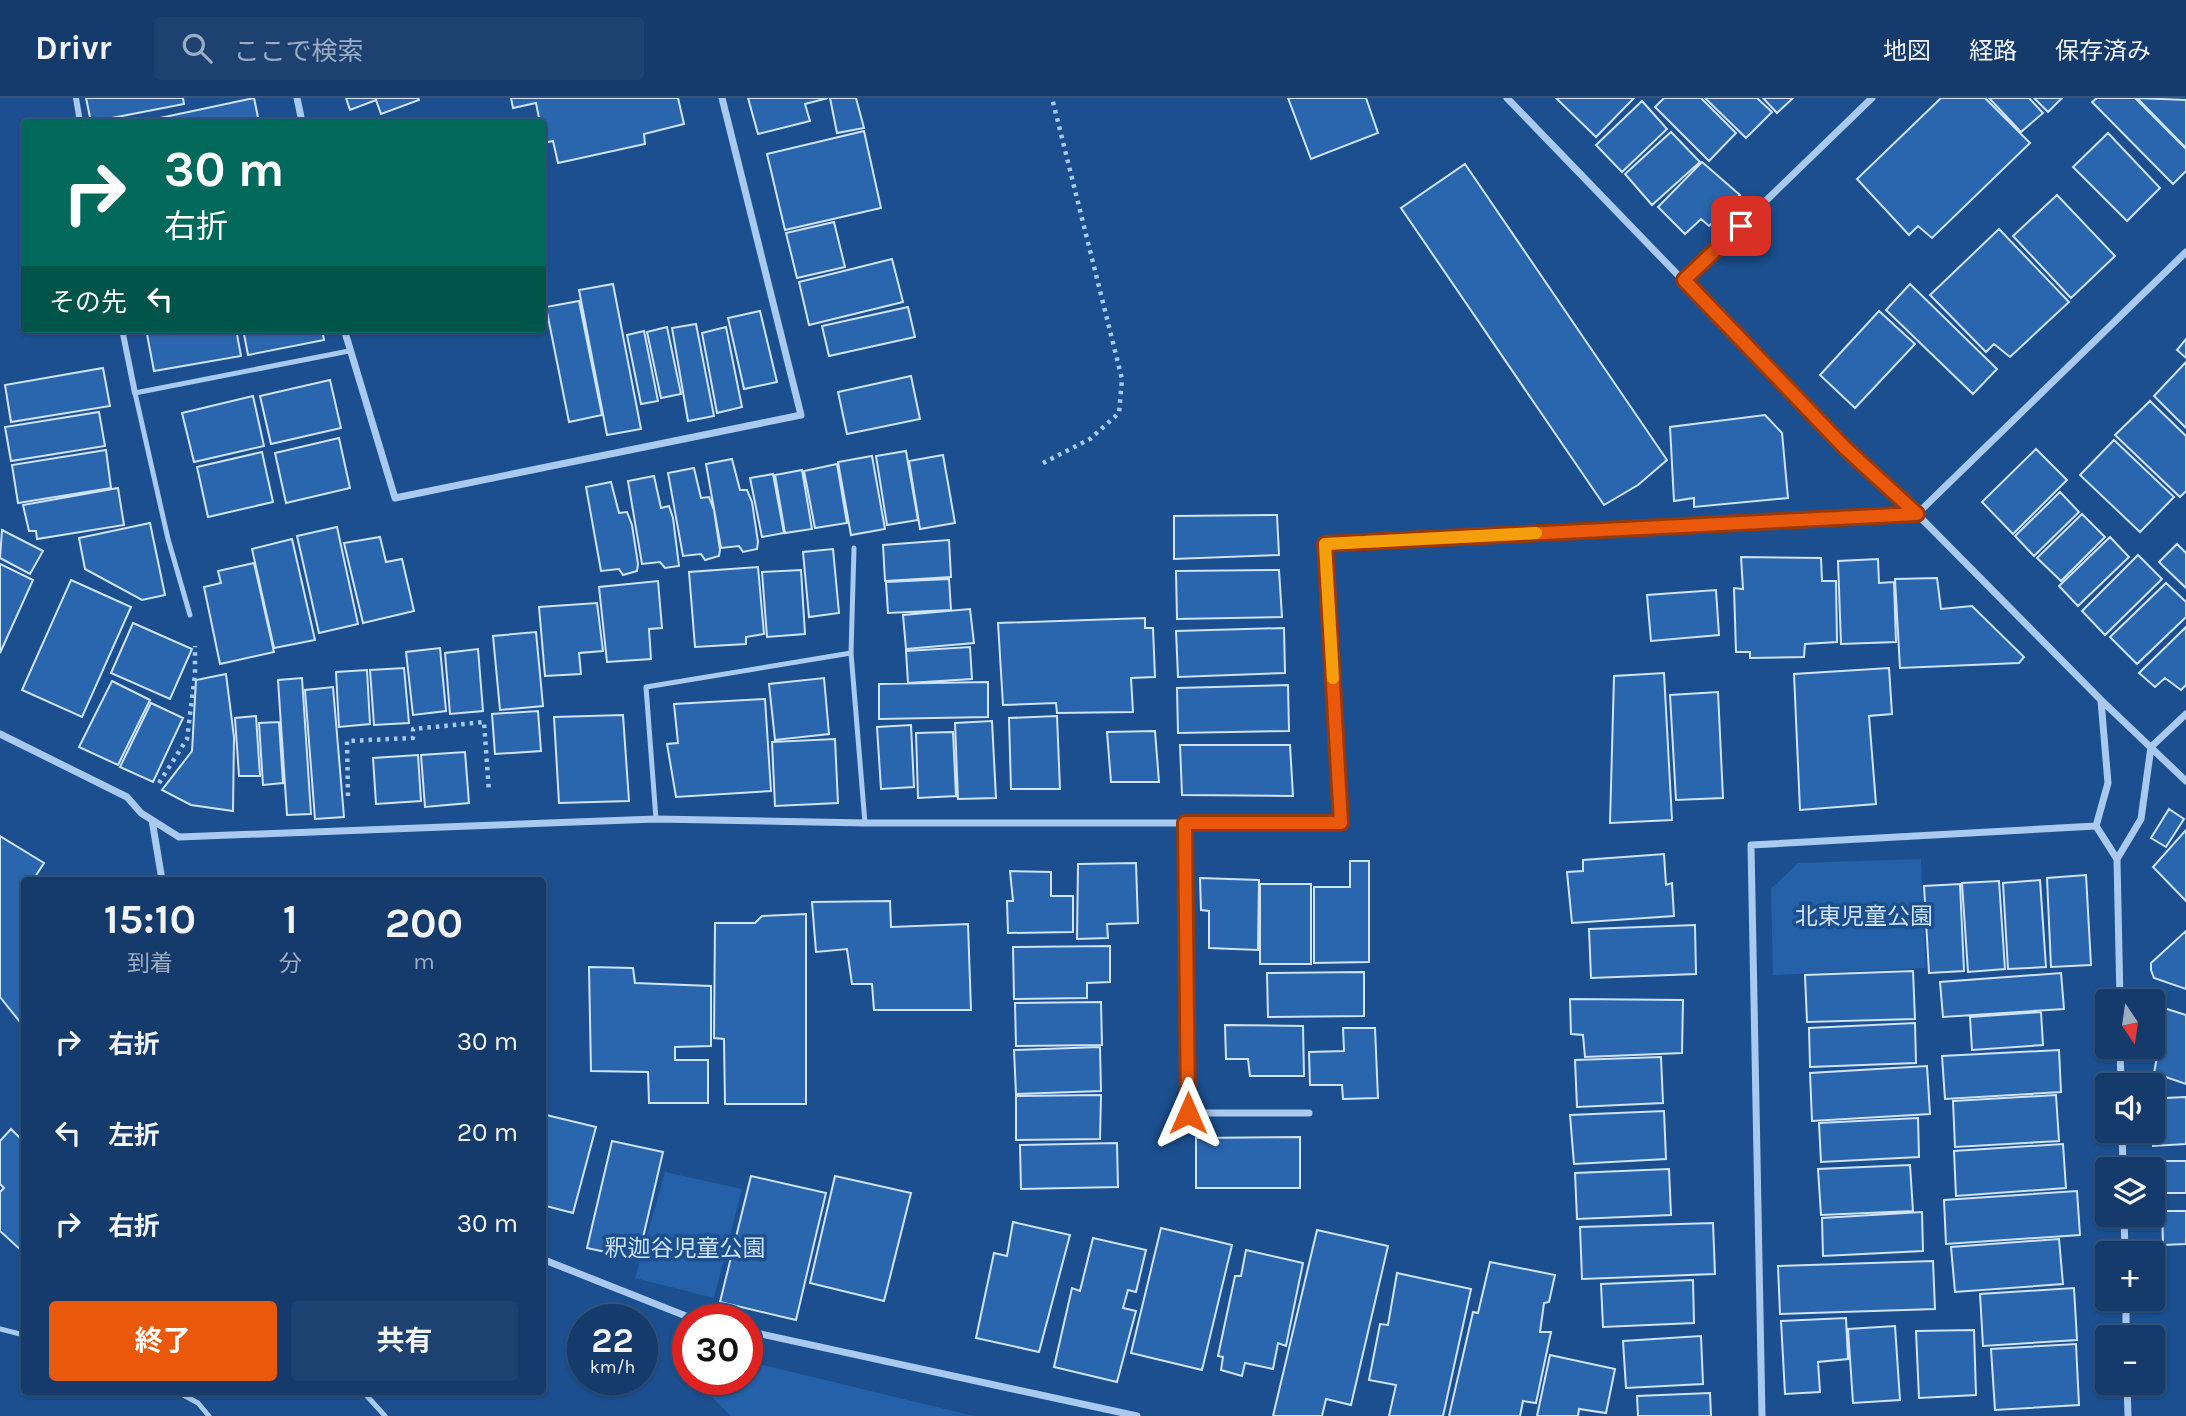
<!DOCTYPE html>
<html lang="ja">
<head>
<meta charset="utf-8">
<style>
  :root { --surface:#143b6b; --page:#1d4271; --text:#f1f3f6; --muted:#9dadc1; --line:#33557e; --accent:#ea580c }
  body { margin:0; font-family:Karla,"Noto Sans JP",sans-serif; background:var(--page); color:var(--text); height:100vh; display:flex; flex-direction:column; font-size:26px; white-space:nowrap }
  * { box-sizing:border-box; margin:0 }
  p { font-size:23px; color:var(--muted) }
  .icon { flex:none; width:38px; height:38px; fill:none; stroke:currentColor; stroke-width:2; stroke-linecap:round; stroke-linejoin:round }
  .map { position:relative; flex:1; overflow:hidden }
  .sheet { position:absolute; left:21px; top:779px; width:525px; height:518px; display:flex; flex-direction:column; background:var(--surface); border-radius:7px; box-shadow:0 2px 5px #0004,0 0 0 2px var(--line) }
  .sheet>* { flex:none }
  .hud { position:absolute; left:21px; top:21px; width:525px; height:214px; border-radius:7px; box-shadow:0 2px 5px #0004,0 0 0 2px var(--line); background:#00695c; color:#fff; overflow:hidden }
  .needle { width:46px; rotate:167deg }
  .controls { position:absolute; left:2095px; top:891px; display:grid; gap:14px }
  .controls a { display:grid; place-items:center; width:70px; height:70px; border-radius:7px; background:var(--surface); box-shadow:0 2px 5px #0004,0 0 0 2px var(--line); font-size:35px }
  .speed { position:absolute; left:567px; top:1206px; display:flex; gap:14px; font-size:35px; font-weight:700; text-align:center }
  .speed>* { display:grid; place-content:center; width:91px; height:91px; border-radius:50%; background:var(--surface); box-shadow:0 2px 5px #0004,0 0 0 2px var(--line); line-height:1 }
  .speed small { font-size:18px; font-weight:400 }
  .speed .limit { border:10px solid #d22; background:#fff; color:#111 }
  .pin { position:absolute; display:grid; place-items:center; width:60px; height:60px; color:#fff; margin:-30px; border-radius:14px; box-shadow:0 4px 10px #0006 }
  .me { position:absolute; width:77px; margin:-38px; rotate:0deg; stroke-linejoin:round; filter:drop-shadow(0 0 5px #0008) }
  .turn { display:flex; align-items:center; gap:24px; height:147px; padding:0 28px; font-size:32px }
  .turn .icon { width:91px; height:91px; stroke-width:2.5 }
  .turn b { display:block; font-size:49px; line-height:60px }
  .then { display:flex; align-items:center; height:66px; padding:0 28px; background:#0003; gap:14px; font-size:26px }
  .eta { display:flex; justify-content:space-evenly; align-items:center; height:119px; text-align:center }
  .eta b { font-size:42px; font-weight:700; line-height:49px }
  .action { display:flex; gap:14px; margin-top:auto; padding:14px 28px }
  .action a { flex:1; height:80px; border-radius:7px; background:var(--accent); color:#fff; font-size:28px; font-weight:700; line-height:80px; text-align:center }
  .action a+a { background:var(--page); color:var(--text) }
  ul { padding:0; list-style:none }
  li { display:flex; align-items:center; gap:21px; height:91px; padding:0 28px }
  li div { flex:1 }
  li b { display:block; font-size:26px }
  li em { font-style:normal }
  header { display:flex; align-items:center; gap:42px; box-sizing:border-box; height:98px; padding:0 35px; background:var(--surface); border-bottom:2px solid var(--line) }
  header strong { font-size:33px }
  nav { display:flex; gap:38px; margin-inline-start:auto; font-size:24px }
  .search { width:490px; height:63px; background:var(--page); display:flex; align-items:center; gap:18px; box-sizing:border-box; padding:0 24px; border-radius:7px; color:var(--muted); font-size:26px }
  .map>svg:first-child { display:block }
  .green { fill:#2461a8 }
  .building { fill:#2a66ad; stroke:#cfe3fa; stroke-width:2 }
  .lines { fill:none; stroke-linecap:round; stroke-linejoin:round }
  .path { stroke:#a9c9ee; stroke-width:4.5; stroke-dasharray:3.5 5; stroke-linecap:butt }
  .service { stroke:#a9c9ee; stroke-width:5 }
  .pedestrian { stroke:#a9c9ee; stroke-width:6 }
  .minor { stroke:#a9c9ee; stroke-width:7 }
  .route-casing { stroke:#983908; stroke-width:18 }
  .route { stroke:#ea580c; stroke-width:12 }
  .slow { stroke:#f59e0b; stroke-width:12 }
  .labels { text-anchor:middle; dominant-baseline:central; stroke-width:7; stroke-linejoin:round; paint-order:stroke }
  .park-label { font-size:23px; fill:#cfe3fa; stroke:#1b4f8f }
</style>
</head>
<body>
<header>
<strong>Drivr</strong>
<div class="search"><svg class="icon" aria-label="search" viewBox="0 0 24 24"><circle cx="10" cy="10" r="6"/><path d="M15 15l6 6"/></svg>ここで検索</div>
<nav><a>地図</a><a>経路</a><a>保存済み</a></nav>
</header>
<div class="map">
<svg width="2186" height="1318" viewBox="0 0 2186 1318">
  <rect width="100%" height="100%" fill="#1b4f8f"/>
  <!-- green -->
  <path class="green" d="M1921,761L1926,870L1773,877L1771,791L1798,765Z
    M665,1074L742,1091L714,1200L635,1180Z
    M747,1263L974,1318H731L694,1281H747Z"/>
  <!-- building -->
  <path class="building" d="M86,0H183L184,6L91,24Z
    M254,0L259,24H141Z
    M346,0H418L419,2L381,16L376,2L350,12Z
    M511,0H678L684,26L644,36L645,46L558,65L553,43L544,45L536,5L513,10Z
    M748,0H828L805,6L810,23L758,36Z
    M830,0H856L864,30L837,35Z
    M1288,0H1366L1378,35L1311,61Z
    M1556,0H1634L1596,39Z
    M1664,0H1701L1736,35L1709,63L1655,9Z
    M1705,0H1757L1772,14L1746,40Z
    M1763,0H1793L1777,15Z
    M1941,0H1985L2030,45L1932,140L1918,128L1909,137L1857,81Z
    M1989,0H2029L2043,15L2021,34Z
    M2034,0H2062L2048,14Z
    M2097,0H2135L2186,51V73L2173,86L2092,4Z
    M2137,0L2186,2V50Z
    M1642,3L1667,31L1622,74L1596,47Z
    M864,33L881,110L785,132L767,56Z
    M1671,34L1700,64L1652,107L1625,76Z
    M2108,35L2160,90L2127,123L2073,69Z
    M1702,64L1740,97L1709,128L1701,121L1685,136L1658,109Z
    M1465,66L1667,362L1638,387L1604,407L1401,110Z
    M2057,97L2115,158L2071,200L2013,138Z
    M834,124L845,169L797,180L786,135Z
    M1999,131L2069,204L2010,259L1994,246L1986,254L1930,197Z
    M892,161L903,204L809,227L799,184Z
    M613,186L641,331L607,337L579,192Z
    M1910,186L1997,271L1973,296L1886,212Z
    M579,203L602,317L569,324L546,209Z
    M908,209L915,239L829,258L822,228Z
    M760,213L777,284L744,291L728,220Z
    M1879,213L1915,246L1855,310L1820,277Z
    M696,226L714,318L688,323L672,230Z
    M667,229L681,296L661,300L647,234Z
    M726,229L742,309L717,315L702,235Z
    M146,231H236L241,258L154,273Z
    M243,231H322L324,242L248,257Z
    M644,233L658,303L641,306L627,237Z
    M2186,241V260L2177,252Z
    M2186,264V330L2154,298Z
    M103,270L110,308L11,324L5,287Z
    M911,278L920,321L847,336L838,294Z
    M330,282L341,330L271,346L260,298Z
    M253,298L264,348L194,364L182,315Z
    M2150,303L2186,338V393L2180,399L2115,337Z
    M99,314L105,348L11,363L5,329Z
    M1765,317L1782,335L1788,400L1694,409V400L1674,403L1670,329Z
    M339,340L350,390L286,405L275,355Z
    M2114,342L2174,399L2140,434L2080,377Z
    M2036,351L2067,382L2013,436L1982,404Z
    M106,352L111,390L18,405L12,367Z
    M906,353L918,422L887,427L876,358Z
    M262,354L273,404L208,419L197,369Z
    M943,357L955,425L920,431L909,363Z
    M872,358L885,431L851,437L838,364Z
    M732,361L740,392H747L752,404L758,444L757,451L743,454L739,448L721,450L706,366Z
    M837,366L847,425L815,430L804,373Z
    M694,370L701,400L709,399L714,412L720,452L719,458L705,462L701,456L683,458L668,375Z
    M802,372L812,431L785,435L775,377Z
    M773,376L784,435L762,439L750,380Z
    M654,378L661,410L669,408L673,420L679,468L665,470L660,464L642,466L628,383Z
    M611,384L619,415L627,414L632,427L638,466L637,473L623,477L619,471L601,473L586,389Z
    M118,390L124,427L37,441L36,433H29L23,407Z
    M2060,394L2079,414L2034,458L2015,438Z
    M2082,416L2105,439L2061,483L2037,460Z
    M1277,417L1279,457L1174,461V418Z
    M150,425L165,497L142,502L85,471L79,440Z
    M337,429L358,526L319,535L297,438Z
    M2,432L43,453L30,476L0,460Z
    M380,439L386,464L402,461L414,513L363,525L344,445Z
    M2110,439L2129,459L2078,508L2059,488Z
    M292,441L315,542L274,550L252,451Z
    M949,442L951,479L885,483L883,447Z
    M2177,446L2186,455V490L2159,464Z
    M833,451L839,515L809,519L803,454Z
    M2138,457L2162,481L2105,537L2082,513Z
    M1741,459L1821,460L1822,483H1836L1837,544L1805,546L1804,559L1750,560V554H1736L1734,490L1743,491Z
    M1878,461L1879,485L1894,484L1896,544L1841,546L1838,463Z
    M254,465L274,554L220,566L204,489L221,485L218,473Z
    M0,466L33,482L0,555Z
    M758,469L764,536L746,539V546L695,549L689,474Z
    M801,472L805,536L767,539L762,474Z
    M1279,472L1282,519L1177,521L1176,473Z
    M1937,480L1941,511L1972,508L2024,559L2019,565L1900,570L1895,481Z
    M949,481L951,512L888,515L886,484Z
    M71,482L131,509L82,619L22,592Z
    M658,483L662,530L649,531L651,561L607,564L599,489Z
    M2166,485L2186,504V519L2137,566L2110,539Z
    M1716,492L1719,537L1651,543L1647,497Z
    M597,505L603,553L579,555L581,576L545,578L539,509Z
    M970,511L974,545L906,551L903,517Z
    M1145,520V530H1153L1155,579L1131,580L1133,614L1057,615L1056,605L1003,607L998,525Z
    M133,525L192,551L170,601L111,575Z
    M2186,529V587L2181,592L2165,580L2155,589L2139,575Z
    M1284,530L1285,575L1178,579L1176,533Z
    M536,534L543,608L500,612L493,538Z
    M970,549L972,581L908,585L906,553Z
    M440,550L446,613L413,617L406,554Z
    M478,551L483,613L450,616L445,555Z
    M404,570L409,625L374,627L370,572Z
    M1889,570L1892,616L1869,618L1876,706L1800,712L1794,576Z
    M367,572L370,626L339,629L336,574Z
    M1664,575L1672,722L1610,725L1614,578Z
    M226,576L234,639L233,713L191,707L162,692L192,653L196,582Z
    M302,580L311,716L287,717L278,582Z
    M824,580L829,636L775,642L769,586Z
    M112,583L150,602L118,667L79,649Z
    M988,584V619L879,621V586Z
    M1288,587L1289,633L1178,635L1177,590Z
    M333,589L344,719L315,721L305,592Z
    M1718,594L1723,700L1676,702L1670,597Z
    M765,601L771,693L676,699L667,646L678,645L674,606Z
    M151,605L183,620L153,684L120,669Z
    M538,613L541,653L495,656L492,616Z
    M623,617L629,703L559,705L554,619Z
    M256,618L260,678H239L235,620Z
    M1057,618L1060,691H1011L1009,620Z
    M992,623L996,700L958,701L955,625Z
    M279,624L283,685L263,687L259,625Z
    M911,627L914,689L881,691L877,629Z
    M1155,633L1159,684H1111L1107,634Z
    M953,634L956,698L918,700L916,635Z
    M835,641L838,705L775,708L772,644Z
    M1180,647H1290L1293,698L1182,697Z
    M465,654L469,705L425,709L421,657Z
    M418,657L421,703L376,706L373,660Z
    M2169,711L2184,721L2166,749L2151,740Z
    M2186,732V803L2153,769Z
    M0,738L44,765L33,782H24V929L0,899Z
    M1664,756L1666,787L1672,785L1674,818L1572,825L1567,774L1583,773V762Z
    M1350,763H1369V864L1314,865V789H1350Z
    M1136,765L1138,825L1107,826L1108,840L1077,841L1078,766Z
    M1010,773L1051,774V798H1073V834L1008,835L1007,803H1013Z
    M2086,777L2091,867L2051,869L2047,780Z
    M1200,780L1259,782L1258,852L1209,850V813L1201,812Z
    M2040,782L2046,869L2008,871L2003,785Z
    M1999,783L2005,871L1968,874L1962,785Z
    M1260,786H1311V866H1260Z
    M1960,786L1964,873L1929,875L1924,788Z
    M890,803L891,829L968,826L971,912H874L872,886H852L847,851L816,854L812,804Z
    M806,816V1006H725L724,941L714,940L715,825H755L762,818Z
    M1695,827L1696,876L1591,880L1589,831Z
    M2186,833V891L2154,880L2151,872V865Z
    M1110,848V884L1087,885V900L1014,901L1013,849Z
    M589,869L633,870L635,885L711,888V948L675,949V962H708V1005H649L648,974L591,973Z
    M1913,873L1915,921L1807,924L1805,877Z
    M1364,874V918L1268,919L1267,875Z
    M2061,875L2064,911L1943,919L1940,884Z
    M1570,901L1683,902L1682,955L1585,959L1583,937L1571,936Z
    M1101,904L1102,947L1016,948L1015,905Z
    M2164,910L2186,917V986L2154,975L2157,959L2150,956Z
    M2041,914L2043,947L1972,952L1970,919Z
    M1915,925L1916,965L1810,969L1809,930Z
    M1225,927L1303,928L1304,978H1250L1248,961H1226Z
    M1343,930H1375L1378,1000L1343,1001L1342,987H1310L1309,954L1344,953Z
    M1100,949L1101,993L1016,996L1014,952Z
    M2059,952L2061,994L1945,1001L1942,958Z
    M1661,959L1663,1005L1577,1009L1575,962Z
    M1927,968L1930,1016L1812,1023L1810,975Z
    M1101,997L1100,1041L1016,1042V998Z
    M2056,997L2059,1043L1955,1049L1953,1003Z
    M2186,999V1046L2153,1048L2152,1017L2166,1016L2165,1000Z
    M1664,1013L1666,1061L1574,1066L1570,1017Z
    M542,1016L596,1029L573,1115L542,1107Z
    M1918,1020L1919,1059L1821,1064L1819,1025Z
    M11,1031L24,1044V1155L0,1133V1094L4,1090L0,1086V1043Z
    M1300,1039V1090H1196V1040Z
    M612,1043L663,1054L638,1161L587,1150Z
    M1117,1045L1118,1089L1021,1091L1020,1047Z
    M2063,1046L2066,1090L1956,1098L1954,1053Z
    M2157,1063H2186V1095H2159Z
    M1910,1067L1913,1113L1821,1117L1818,1071Z
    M1669,1071L1671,1117L1577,1121L1575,1075Z
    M751,1078L826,1095L796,1222L720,1204Z
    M835,1078L911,1095L884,1203L810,1185Z
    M2077,1093L2080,1137L1946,1146L1944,1102Z
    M2162,1113H2186V1146L2163,1147Z
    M1922,1114L1923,1153L1823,1158L1822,1120Z
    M1013,1124L1070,1137L1039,1254L976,1240L994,1155L1007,1158Z
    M1713,1125L1715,1176L1582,1181L1580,1129Z
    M1161,1130L1232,1147L1202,1272L1131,1255Z
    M1317,1132L1388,1148L1351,1307L1326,1301L1322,1318H1273Z
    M1093,1140L1146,1152L1136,1194L1128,1192L1123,1210L1136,1213L1117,1284L1054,1269L1072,1190L1080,1193Z
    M2059,1141L2063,1186L1955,1194L1951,1149Z
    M1246,1152L1303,1165L1286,1248L1278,1245L1273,1271L1245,1265L1242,1278L1221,1272L1223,1259L1218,1258L1235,1178H1241Z
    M1933,1163L1935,1211L1780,1216L1778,1168Z
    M1490,1164L1555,1177L1549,1204L1544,1205L1540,1234H1551L1536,1305L1523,1303L1520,1318H1449L1473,1214L1478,1215Z
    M1397,1175L1471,1191L1443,1318H1389L1396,1287L1369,1282L1380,1226L1388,1227Z
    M1693,1182L1694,1225L1603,1229L1601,1186Z
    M2074,1190L2077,1242L1983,1248L1980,1196Z
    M1846,1220L1848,1261L1818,1264L1820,1294L1785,1296L1781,1223Z
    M1895,1228L1900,1302L1853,1305L1848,1231Z
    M1974,1232L1976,1297L1919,1300L1916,1233Z
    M1701,1238L1703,1286L1626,1290L1623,1243Z
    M2076,1246L2079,1307L1995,1312L1991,1251Z
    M1550,1257L1615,1271L1606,1315L1579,1311L1578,1318H1537Z
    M1710,1295L1711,1318H1638L1637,1298Z"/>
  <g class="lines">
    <!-- path -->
    <path class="path" d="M1043,365L1090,341L1119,315L1122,281L1052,0
      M159,685L187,641L195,576V548
      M348,698L347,643L413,640V631L484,624L489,694"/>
    <!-- service -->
    <path class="service" d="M190,517L168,441L135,295L349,253
      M851,555L854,450
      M656,721L646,589L851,555L865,725
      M0,1231L24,1237
      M176,1293L198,1305L209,1318
      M367,1298L385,1318"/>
    <!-- pedestrian -->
    <path class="pedestrian" d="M76,0L80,24
      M122,231L135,295"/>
    <!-- minor -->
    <path class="minor" d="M297,0L302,24
      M1507,0L1844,349L1917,416L2101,602L2186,683
      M1684,182L1872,0
      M344,231L395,400L801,317L722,0
      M2101,603L2108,685L2096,728L2117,761L2120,903
      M0,636L127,699L141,715L179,739L656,721L865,725H1341L1326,446L1917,416L2186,154
      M152,722L162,782
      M1185,725L1188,1015H1309
      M2117,761L2141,721L2151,649L2186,616
      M2120,948L2121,987
      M2122,1032L2123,1071
      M2124,1116L2125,1155
      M542,1161L696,1222
      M2126,1200V1239
      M747,1233L1137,1318
      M2127,1284L2128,1318
      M1762,1318L1751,747L2096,728"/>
  </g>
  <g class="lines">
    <defs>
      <path id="route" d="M1188,1015L1185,725H1341L1325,446L1917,416L1844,349L1684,182L1741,128"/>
    </defs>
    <!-- route casing -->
    <use href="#route" class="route-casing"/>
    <!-- route -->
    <use href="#route" class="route"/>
    <!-- slow -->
    <path class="slow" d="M1333,580L1325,446L1536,435"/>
  </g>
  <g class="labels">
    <!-- park labels -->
    <g class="park-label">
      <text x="1864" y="818">北東児童公園</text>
      <text x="685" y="1150">釈迦谷児童公園</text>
    </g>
  </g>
</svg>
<div class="controls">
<a><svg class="needle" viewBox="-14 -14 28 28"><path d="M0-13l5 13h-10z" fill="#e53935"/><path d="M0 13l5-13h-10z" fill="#9dadc1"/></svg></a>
<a><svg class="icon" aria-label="sound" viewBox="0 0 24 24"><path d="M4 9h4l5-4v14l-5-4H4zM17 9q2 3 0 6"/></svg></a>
<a><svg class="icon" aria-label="layers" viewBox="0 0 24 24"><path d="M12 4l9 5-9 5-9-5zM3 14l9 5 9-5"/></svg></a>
<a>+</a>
<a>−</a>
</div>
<div class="speed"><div>22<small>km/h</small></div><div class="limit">30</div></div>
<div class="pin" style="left:1741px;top:128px;background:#d93025"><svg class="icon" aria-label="arrive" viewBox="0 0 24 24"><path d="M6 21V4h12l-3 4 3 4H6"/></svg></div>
<svg class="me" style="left:1188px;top:1015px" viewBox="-20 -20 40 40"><path d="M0-17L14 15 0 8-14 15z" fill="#ea580c" stroke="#fff" stroke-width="4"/></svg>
<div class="hud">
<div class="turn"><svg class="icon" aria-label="right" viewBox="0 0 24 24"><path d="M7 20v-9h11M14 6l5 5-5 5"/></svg><div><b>30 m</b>右折</div></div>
<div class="then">その先<svg class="icon" aria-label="left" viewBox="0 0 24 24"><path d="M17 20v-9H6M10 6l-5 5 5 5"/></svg></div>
</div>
<section class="sheet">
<div class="eta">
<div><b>15:10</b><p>到着</p></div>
<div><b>1</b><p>分</p></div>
<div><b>200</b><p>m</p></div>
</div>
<ul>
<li><svg class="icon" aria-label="right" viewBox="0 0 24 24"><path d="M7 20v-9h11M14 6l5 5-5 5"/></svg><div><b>右折</b></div><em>30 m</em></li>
<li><svg class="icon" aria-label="left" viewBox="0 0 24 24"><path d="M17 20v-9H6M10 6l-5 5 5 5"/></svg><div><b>左折</b></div><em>20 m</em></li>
<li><svg class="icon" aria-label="right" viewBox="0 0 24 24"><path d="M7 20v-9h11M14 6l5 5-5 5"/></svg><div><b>右折</b></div><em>30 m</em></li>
</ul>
<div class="action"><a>終了</a><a>共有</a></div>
</section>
</div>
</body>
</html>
